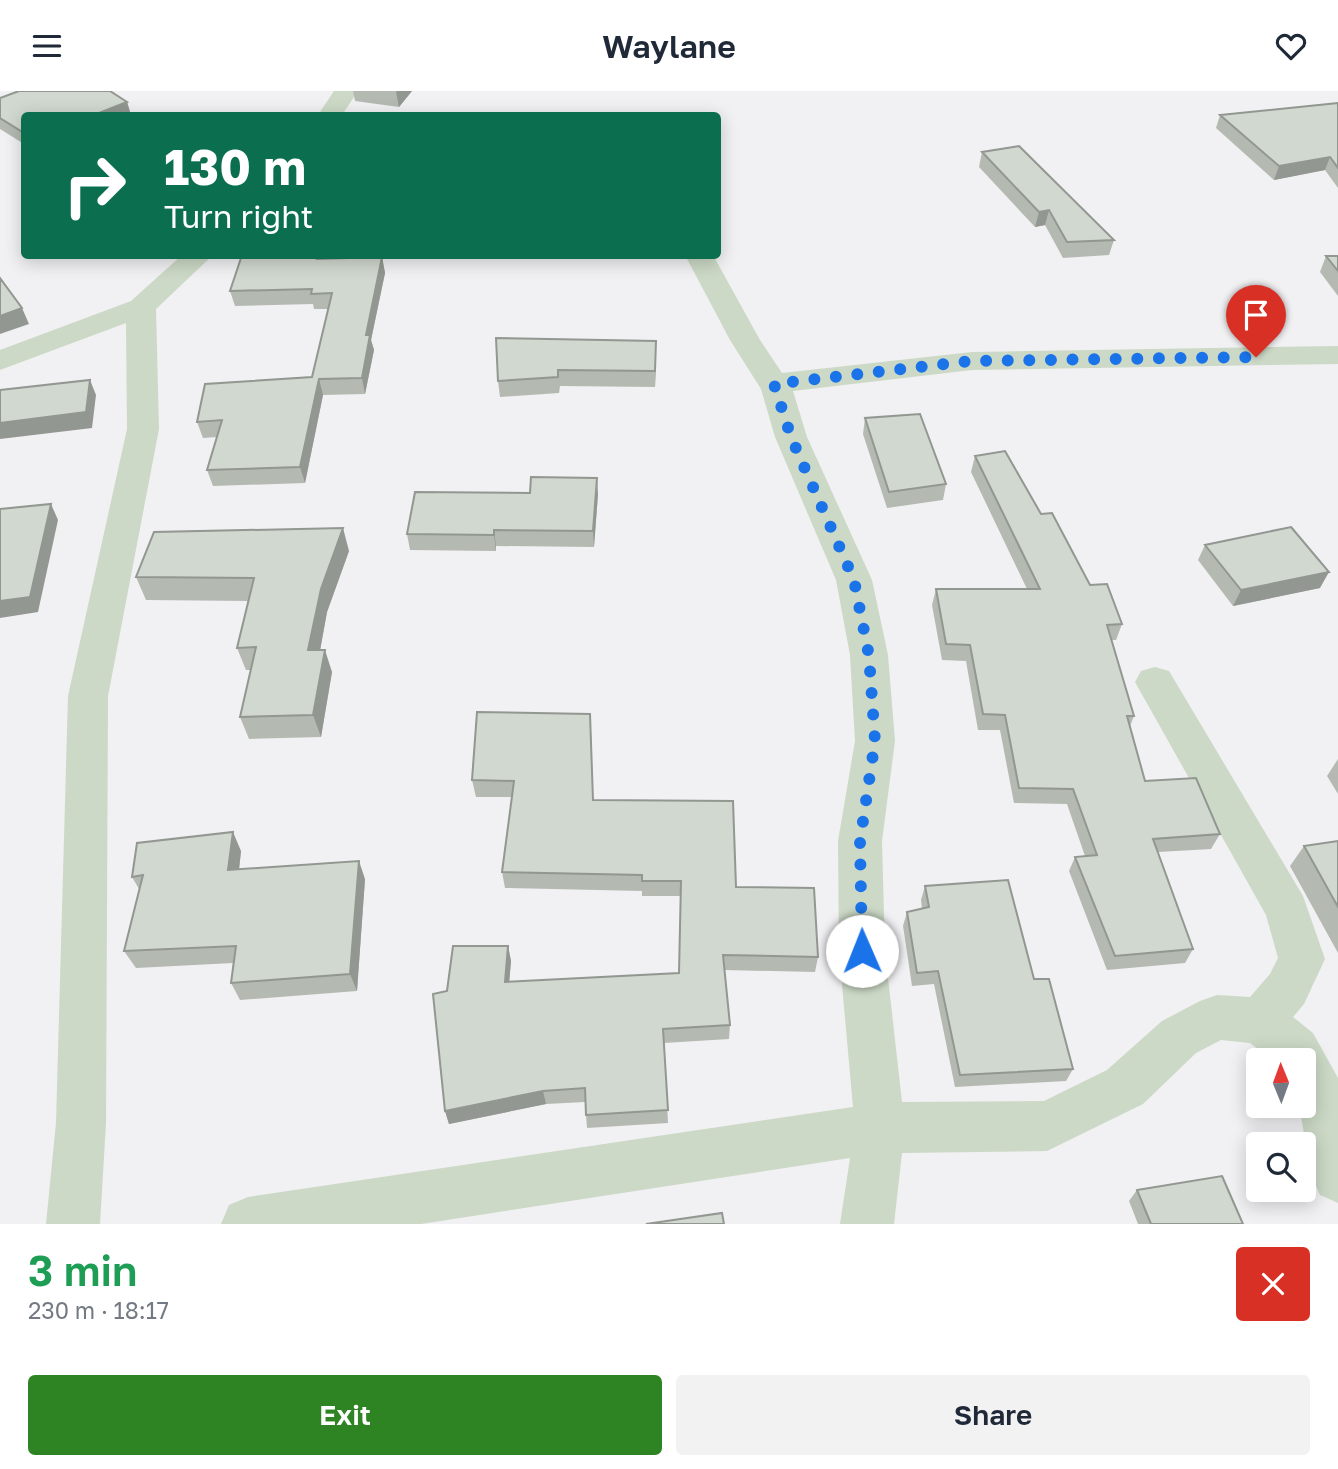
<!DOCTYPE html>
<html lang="en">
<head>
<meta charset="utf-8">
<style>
  :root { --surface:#fff; --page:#f2f2f3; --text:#1f2937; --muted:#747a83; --accent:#2e8423 }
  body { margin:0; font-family:"Golos Text",sans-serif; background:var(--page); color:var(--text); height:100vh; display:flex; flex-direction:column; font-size:26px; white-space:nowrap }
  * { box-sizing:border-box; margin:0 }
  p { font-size:23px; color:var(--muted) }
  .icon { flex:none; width:38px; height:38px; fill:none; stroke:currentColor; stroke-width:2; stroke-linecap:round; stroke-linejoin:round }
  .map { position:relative; height:1133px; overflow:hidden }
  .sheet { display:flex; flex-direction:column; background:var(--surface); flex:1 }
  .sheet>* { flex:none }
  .top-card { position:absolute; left:21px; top:21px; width:700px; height:147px; border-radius:7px; box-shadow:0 4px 18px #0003; background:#0b6e4f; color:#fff; overflow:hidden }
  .needle { width:46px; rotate:359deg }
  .buttons { position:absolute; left:1246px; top:957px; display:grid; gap:14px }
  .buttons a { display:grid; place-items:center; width:70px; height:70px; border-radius:7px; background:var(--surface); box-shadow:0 4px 18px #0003; font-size:35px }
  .pin { position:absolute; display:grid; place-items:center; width:60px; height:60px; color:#fff; margin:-72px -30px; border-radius:50% 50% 50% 0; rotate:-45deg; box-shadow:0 0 7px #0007 }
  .pin .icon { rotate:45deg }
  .me { position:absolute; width:77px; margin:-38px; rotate:359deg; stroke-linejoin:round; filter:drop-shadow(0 0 5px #0008) }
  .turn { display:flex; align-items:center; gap:24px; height:147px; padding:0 28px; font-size:32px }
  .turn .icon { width:91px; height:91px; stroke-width:2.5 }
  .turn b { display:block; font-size:49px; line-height:60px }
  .round { display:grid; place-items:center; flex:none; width:74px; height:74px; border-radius:7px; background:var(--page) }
  .overview { display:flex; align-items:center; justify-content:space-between; height:119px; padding:0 28px }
  h1 { font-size:42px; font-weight:600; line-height:52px; color:#1e9e55 }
  .primary-button { display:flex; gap:14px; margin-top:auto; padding:14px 28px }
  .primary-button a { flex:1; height:80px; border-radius:7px; background:var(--accent); color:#fff; font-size:28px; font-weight:600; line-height:80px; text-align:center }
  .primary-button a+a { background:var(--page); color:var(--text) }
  header { display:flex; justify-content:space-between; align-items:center; height:91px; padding:0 28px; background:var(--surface); font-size:32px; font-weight:600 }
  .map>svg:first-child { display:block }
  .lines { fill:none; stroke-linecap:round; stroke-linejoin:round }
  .minor { fill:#ccd9c6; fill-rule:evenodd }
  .wall { fill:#b4bab2 }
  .shaded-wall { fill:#929791 }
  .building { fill:#d1d8cf; stroke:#929791; stroke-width:2 }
  .route { stroke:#1a73e8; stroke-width:12; stroke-dasharray:0 21.6 }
</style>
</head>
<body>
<header><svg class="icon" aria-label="menu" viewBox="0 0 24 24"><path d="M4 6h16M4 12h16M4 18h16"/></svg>Waylane<svg class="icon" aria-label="heart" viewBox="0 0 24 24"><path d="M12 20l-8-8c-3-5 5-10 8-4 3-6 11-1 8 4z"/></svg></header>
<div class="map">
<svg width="1338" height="1133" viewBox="0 0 1338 1133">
  <rect width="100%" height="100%" fill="#f1f0f3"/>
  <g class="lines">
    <!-- minor -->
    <path class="minor" d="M334,0H358L342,24H318Z
      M182,164H213L156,218L159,338L108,605L106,1032L100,1133H46L56,1032L68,605L127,338L126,232L0,279V259L131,210Z
      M685,164H713L760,249L782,282L972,261L1338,255V273L972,279L793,300L807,346L872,489L888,564L895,650L882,750L885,860L902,1011L1044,1010L1107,979L1162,930L1200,910L1217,904L1250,906L1270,883L1278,867L1266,824L1135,591L1141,580L1155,576L1169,580L1303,805L1325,868L1304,913L1293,926L1313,942L1338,987V1112L1320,1104L1312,1086L1299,1015H1304V970H1273L1250,952L1221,949L1196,962L1143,1013L1047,1060L902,1062L894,1133H840L850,1067L421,1133H221L229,1114L248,1106L853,1016L839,860L838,750L855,650L850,564L836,489L775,346L761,298L730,249Z"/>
  </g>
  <!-- wall -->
  <path class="wall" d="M353,0H412L399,16L355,10Z
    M0,7L127,11L131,24H24V53L0,38Z
    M1338,12V97L1325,79L1274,89L1216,37L1220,24Z
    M982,61L1114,149L1109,164L1063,167L1045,134L1035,136L979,76Z
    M325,164L324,167L382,166L385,182L371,249L374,259L365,303L323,304L305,392L213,395L207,379L217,346L203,347L197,331L312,286L328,218H314L313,213L235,215L230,200Z
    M1326,165H1338V205L1320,181Z
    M496,247L656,266L655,296L560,295L559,302L500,306L498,290Z
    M865,327L946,393L943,409L887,417L863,343Z
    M975,365L1041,423L1090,494L1122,533L1116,549H1112L1134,625L1130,635L1145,690L1220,743L1211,758L1158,761L1193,858L1185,872L1107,879L1069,780L1075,766L1085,765L1067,713L1014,712L1000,639H978L966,570L942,569L932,514L936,498H1027L971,381Z
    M598,403L594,456L496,455V460L410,459L407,443Z
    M1205,454L1320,497L1233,515L1198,469Z
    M349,460L327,521L320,559L332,581L321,646L249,648L240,626L251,579H246L237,557L248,510L146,509L136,486Z
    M591,640L593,709L736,796L818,866L815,881L724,879L730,934L729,948L664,952L668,1032L587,1037L585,1011L546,1013L449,1033L445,1020L447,900L508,855L511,870L509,891L679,882L681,805H642V800L505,797L502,781L512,706H476L472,689Z
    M1338,668V703L1327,685Z
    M1338,750V862L1290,775L1304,755Z
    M241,760L239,778L365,788L357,900L240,909L231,892L233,872L136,877L124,860L139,798L132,786Z
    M925,795L1034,888L1073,978L1066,990L955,996L934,893L912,895L903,835L907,821L922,818L921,809Z
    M1137,1099L1243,1133H1138L1129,1110Z"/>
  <!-- shaded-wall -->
  <path class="shaded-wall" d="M397,0H412L399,16L396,1Z
    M127,11L131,24H94Z
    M1330,66L1325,79L1274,89L1279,75Z
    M1049,119L1045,134L1035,136L1039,121Z
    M318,164H325L320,183L317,168Z
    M382,166L385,182L371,249L374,259L365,303L362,287L366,244Z
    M22,217L29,233L0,243V225Z
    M656,250V266L655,296V280Z
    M319,288L323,304L305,392L300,376Z
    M90,289L96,304L92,337L0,348V332Z
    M597,387L598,403L594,456L593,440Z
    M51,413L58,429L38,521L0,527V510Z
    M343,437L349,460L327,521L316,582L308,559L321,498Z
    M494,439L496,455V460L494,444Z
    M1329,481L1320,497L1233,515L1241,499Z
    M325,559L332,581L321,646L313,624Z
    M233,741L241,760L237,797L228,779Z
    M359,770L365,788L357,900L350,883Z
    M508,855L511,870L508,906L505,891Z
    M543,1000L546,1013L449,1033L445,1020Z"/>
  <!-- building -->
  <path class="building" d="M19,0H110L127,11L94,24H24V42L0,27V7Z
    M1338,12V77L1330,66L1279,75L1220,24Z
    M1019,55L1114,149L1067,151L1049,119L1039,121L982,61Z
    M242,164H318L317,168L382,166L366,244H370L362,287L319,288L300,376L207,379L222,329L197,331L205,293L312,286L332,202L311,203L312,198L230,200Z
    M1326,165H1338V180Z
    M0,187L22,217L0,225Z
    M496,247L656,250L655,280L558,279V286L498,290Z
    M90,289L86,321L0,332V299Z
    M920,323L946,393L889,401L865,327Z
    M1005,360L1041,423L1052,422L1090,494L1107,493L1122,533L1107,534L1134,625H1127L1145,690L1196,687L1220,743L1153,748L1193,858L1115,865L1075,766L1097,764L1073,698L1019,697L1005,624L983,623L970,554L946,553L936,498H1040L975,365Z
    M531,386L597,387L593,440L494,439V444L407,443L415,401L530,402Z
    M51,413L30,506L0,510V418Z
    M1291,436L1329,481L1241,499L1205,454Z
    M343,437L321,498L308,559H325L313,624L240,626L256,556L237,557L254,487L136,486L154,441Z
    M477,621L590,623L593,709L733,710L736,796L814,797L818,866L723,864L730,934L663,938L668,1019L586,1024L585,997L543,1000L445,1020L433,903L447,900L453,855H508L505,891L679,882L681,790H642V784L502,781L514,690L472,689Z
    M233,741L228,779L359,770L350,883L231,892L236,855L124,860L143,784L132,786L137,752Z
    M1338,750V816L1304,755Z
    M1008,789L1034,888H1049L1073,978L960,984L938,880L917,882L907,821L929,816L925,795Z
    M1222,1085L1243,1133H1151L1137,1099Z
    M722,1122L724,1133H646Z"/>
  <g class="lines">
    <!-- route -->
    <path class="route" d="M862,860L860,750L875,650L869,565L854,489L791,346L774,293L972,270L1256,266"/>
  </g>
</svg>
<div class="buttons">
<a><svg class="needle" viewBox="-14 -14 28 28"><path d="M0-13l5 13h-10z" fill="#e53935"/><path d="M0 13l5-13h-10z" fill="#747a83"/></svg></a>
<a><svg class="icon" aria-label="search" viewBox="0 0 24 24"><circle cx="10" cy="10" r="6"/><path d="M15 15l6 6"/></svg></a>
</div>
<div class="pin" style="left:1256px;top:266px;background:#d93025"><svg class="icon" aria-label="arrive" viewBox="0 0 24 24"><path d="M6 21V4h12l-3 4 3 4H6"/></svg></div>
<svg class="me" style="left:862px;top:860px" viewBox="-20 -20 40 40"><circle r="19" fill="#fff"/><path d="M0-13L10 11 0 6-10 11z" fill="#1a73e8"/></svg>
<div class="top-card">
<div class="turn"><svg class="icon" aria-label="right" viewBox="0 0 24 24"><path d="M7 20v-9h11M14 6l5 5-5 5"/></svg><div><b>130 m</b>Turn right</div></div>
</div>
</div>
<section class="sheet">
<div class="overview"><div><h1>3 min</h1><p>230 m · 18:17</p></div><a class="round" style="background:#d93025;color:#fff"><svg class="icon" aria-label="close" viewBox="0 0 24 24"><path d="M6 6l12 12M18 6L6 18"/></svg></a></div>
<div class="primary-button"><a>Exit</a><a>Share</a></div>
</section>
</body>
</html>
